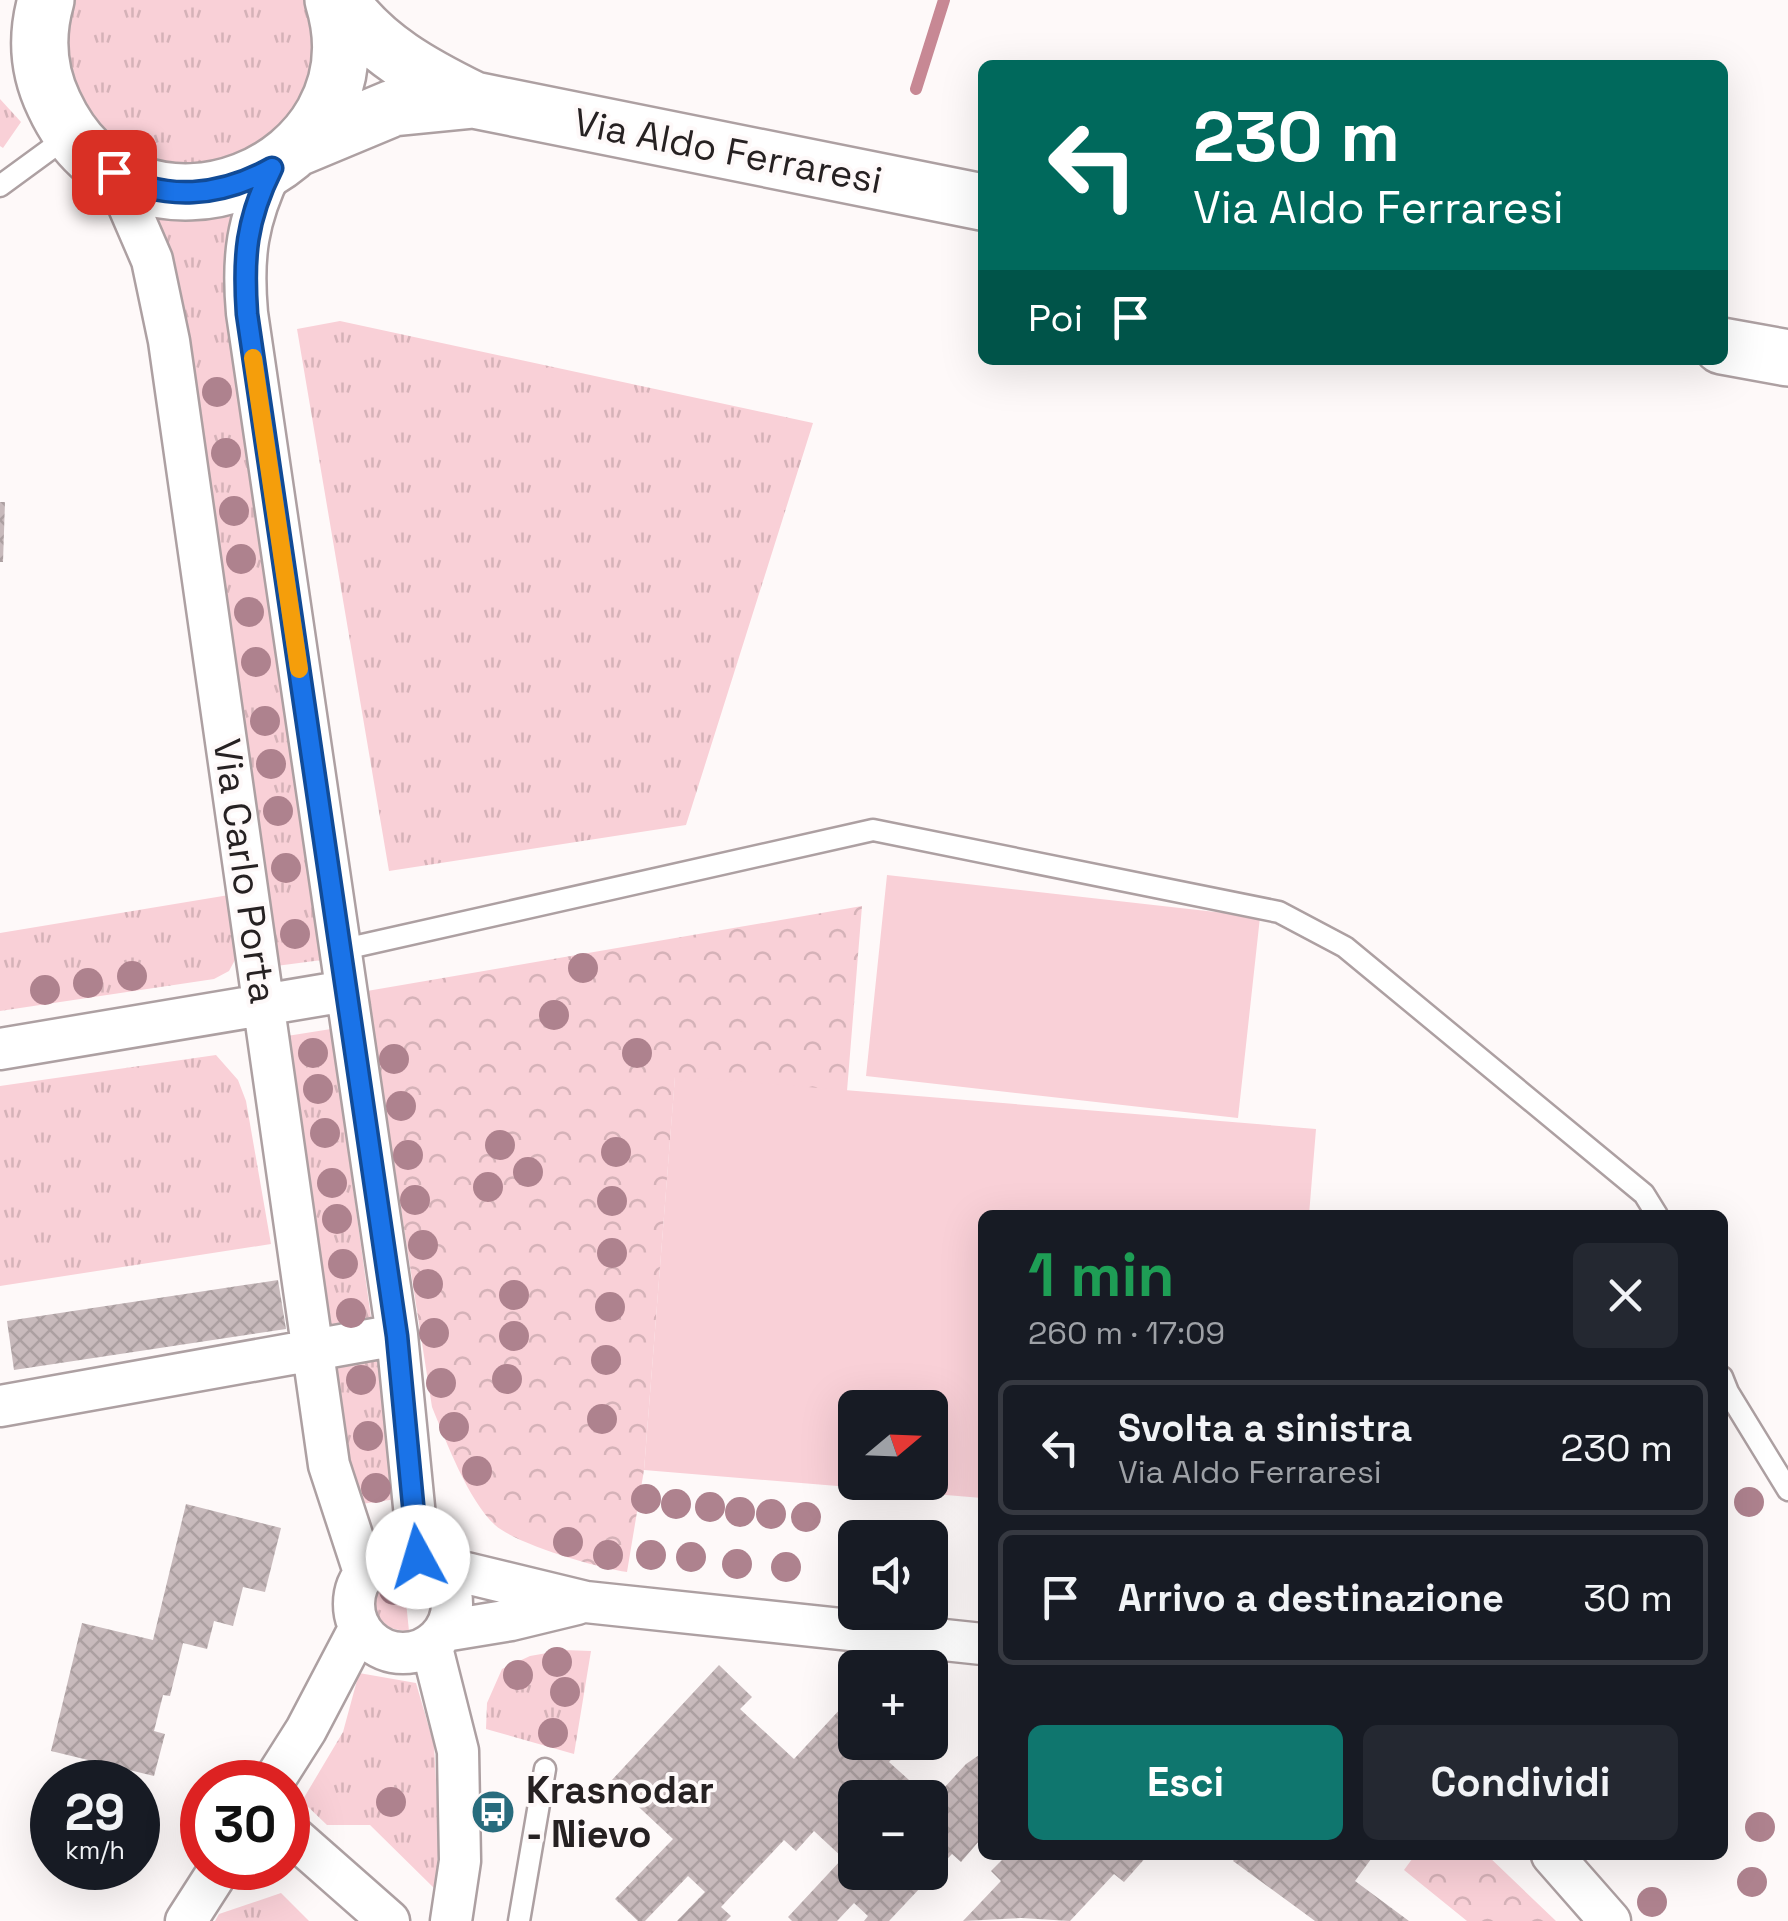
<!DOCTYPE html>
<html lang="it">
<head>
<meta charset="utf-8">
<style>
  :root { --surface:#171b24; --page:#242831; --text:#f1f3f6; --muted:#9ea1a6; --line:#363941; --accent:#0f766e }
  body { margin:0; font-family:"Space Grotesk",sans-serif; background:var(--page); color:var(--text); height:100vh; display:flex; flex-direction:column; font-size:38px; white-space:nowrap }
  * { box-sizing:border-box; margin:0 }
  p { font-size:32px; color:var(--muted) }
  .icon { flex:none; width:55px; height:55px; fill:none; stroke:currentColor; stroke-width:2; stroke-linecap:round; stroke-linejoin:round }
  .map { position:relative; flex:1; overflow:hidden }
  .panel { position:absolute; left:978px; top:1210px; width:750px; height:650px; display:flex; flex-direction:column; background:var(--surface); border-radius:15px; box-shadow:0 10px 40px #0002 }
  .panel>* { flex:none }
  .guide { position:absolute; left:978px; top:60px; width:750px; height:305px; border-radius:15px; box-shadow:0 10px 40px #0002; background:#00695c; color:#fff; overflow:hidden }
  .needle { width:65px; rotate:71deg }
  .buttons { position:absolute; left:838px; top:1390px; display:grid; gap:20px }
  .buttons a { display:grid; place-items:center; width:110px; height:110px; border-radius:15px; background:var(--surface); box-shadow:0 10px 40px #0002; font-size:50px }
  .speed { position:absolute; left:30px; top:1760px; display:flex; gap:20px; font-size:50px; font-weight:700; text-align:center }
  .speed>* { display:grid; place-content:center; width:130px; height:130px; border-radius:50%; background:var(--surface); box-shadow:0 10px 40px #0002; line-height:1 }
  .speed small { font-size:25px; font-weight:400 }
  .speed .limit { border:15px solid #d22; background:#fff; color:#111 }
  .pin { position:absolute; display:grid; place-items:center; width:85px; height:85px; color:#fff; margin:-42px; border-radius:20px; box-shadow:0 5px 15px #0006 }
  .me { position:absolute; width:110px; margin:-55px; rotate:354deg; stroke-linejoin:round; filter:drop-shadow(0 0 8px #0008) }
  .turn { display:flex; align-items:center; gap:35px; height:210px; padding:0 50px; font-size:45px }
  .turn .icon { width:130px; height:130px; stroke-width:2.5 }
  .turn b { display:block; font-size:70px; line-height:85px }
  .then { display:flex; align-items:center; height:95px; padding:0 50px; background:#0003; gap:20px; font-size:38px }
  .round { display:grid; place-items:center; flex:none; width:105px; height:105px; border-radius:15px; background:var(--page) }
  .summary { display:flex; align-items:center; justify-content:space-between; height:170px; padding:0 50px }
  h1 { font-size:60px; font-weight:700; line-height:75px; color:#1e9e55 }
  .primary-button { display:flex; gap:20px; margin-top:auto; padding:20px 50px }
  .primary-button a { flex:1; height:115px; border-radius:15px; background:var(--accent); color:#fff; font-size:40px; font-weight:700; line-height:115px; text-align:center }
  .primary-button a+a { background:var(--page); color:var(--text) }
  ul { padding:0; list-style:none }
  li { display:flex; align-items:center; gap:30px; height:135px; margin:0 20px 15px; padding:0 30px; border:5px solid var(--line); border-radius:15px }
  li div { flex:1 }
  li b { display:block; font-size:38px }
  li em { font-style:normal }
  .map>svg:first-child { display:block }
  .grass { fill:url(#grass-tufts) }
  .forest { fill:url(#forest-crowns) }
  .garden { fill:#f9d0d7; fill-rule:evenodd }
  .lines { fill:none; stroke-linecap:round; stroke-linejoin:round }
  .stream { stroke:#c78894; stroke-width:12 }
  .building { fill:url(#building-cross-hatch) }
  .service-casing { stroke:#ada0a2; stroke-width:25 }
  .minor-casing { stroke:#ada0a2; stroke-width:45 }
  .secondary-casing { stroke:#ada0a2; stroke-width:60 }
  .service { stroke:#fff; stroke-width:20 }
  .minor { stroke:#fff; stroke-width:40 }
  .secondary { stroke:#fff; stroke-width:55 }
  .tree { fill:#ae828e }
  .route-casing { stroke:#114b97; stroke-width:25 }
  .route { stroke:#1a73e8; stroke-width:18 }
  .slow { stroke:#f59e0b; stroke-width:18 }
  .labels { text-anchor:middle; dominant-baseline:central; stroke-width:8; stroke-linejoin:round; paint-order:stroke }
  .street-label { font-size:38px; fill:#262122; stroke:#fef9f9 }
  .poi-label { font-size:38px; font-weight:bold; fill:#262122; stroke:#fef9f9; text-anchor:start }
</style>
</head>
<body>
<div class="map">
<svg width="1788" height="1921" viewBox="0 0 1788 1921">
  <defs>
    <pattern id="grass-tufts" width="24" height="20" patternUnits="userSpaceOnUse" patternTransform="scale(2.5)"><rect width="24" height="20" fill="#f9d0d7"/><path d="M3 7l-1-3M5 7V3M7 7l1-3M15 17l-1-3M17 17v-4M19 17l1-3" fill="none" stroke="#d5b2b8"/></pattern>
    <pattern id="forest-crowns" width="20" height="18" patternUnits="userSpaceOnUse" patternTransform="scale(2.5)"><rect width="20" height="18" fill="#f9d0d7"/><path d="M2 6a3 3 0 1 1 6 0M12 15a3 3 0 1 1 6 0" fill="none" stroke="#d5b2b8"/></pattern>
    <pattern id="building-cross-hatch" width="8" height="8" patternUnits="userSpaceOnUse" patternTransform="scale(2.5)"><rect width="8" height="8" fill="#c8babc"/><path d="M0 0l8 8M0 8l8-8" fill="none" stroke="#aca0a1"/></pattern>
  </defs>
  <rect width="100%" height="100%" fill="#fef9f9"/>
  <!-- grass -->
  <path class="grass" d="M73,0H306C355,162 127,230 77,90C66,60 63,31 73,0Z
    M0,99L21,122L3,148L0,146Z
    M238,207L225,254L226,294L234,372L322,960L276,966L149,213Z
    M340,321L813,423L686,825L389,871L297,329Z
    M229,895L236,958L229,971L214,979L0,1011V933Z
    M331,1029L372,1325L329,1332L287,1036Z
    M216,1055L238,1080L246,1101L271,1244L0,1286V1086Z
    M377,1358L397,1499L354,1505L334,1364Z
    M401,1553L409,1631C381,1630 370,1618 366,1590L382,1567Z
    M564,1650L591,1651L574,1754L486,1729L487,1703L502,1669L530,1656Z
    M359,1673L416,1683L434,1745L439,1834L436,1890L370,1825H327L302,1801L343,1732Z
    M281,1893L309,1921H215L219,1914Z"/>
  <!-- forest -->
  <path class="forest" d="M862,906L847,1091L675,1077L644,1470L627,1572C598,1568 516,1544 495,1525C468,1500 446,1441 432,1407L367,991Z
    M1415,1855H1487L1556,1921H1467L1404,1870Z"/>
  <!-- garden -->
  <path class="garden" d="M887,875L1260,917L1238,1118L866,1076Z
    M675,1076L1316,1129L1309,1215H982V1498L644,1470ZM855,1408H930V1482H855Z"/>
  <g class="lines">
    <!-- stream -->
    <path class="stream" d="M916,89L944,0"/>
  </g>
  <!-- building -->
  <path class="building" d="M0,502H5L3,562H0Z
    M278,1280L286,1329L14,1370L7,1321Z
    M186,1504L281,1528L265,1592L243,1587L233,1626L214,1621L207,1649L183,1643L170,1696L163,1695L154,1731L165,1734L154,1776L51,1751L82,1623L153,1640Z
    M719,1665L752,1697L740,1709L794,1759L855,1693V1742L905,1744L889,1762L929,1798H855V1872H930V1799L932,1801L966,1764L982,1753V1842L980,1840L961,1862L952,1854L889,1921H864L868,1916L854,1903L837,1921H792L788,1917L843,1858L814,1831L796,1851L784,1840L721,1907L731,1916L726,1921H677L705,1892L688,1876L645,1921H638L615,1899L673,1839L611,1781Z
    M996,1855H1148L1124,1882L1114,1874L1070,1921L1021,1918L963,1921L1001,1881L991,1871L1002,1860Z
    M1238,1855H1374L1355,1881L1409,1921H1315L1233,1861Z"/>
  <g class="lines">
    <defs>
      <path id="service" d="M0,186L71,134
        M340,950L873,830L1279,912L1345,947L1644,1194L1657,1215
        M1722,1377L1728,1392L1788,1490
        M519,1921L545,1769"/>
      <path id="minor" d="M272,169C247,220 242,257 247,313L397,1335L419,1557
        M114,172L152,260L169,341L329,1465L365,1575
        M0,1049L346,991
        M0,1406L397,1335
        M354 1604a49 49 0 1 1 98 0a49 49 0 1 1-98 0Z
        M433,1565L586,1602L982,1644
        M444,1631L511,1620L577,1604
        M431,1644L458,1751L460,1861L451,1921
        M273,1782L306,1730L360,1627
        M288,1832L389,1921
        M1552,1855L1610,1921
        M186,1921L220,1868"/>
      <path id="secondary" d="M46,0C36,35 38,71 54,104C133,275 387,173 333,0
        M340,0C373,48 423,75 474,100L982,202
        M297,148L393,108L474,100
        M1722,346L1788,358"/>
    </defs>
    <!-- service casing -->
    <use href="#service" class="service-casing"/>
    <!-- minor casing -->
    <use href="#minor" class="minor-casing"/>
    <!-- secondary casing -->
    <use href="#secondary" class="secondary-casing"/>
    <!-- service -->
    <use href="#service" class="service"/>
    <!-- minor -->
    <use href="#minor" class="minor"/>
    <!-- secondary -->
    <use href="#secondary" class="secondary"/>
  </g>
  <!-- trees -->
  <g class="tree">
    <circle cx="217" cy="392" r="15"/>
    <circle cx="226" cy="453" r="15"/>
    <circle cx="234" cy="511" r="15"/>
    <circle cx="241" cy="559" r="15"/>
    <circle cx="249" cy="612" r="15"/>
    <circle cx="256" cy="662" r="15"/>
    <circle cx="265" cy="721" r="15"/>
    <circle cx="271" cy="764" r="15"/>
    <circle cx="278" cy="811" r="15"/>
    <circle cx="286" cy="868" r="15"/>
    <circle cx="295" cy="934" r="15"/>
    <circle cx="583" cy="968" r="15"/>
    <circle cx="132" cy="976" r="15"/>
    <circle cx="88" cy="983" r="15"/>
    <circle cx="45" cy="990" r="15"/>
    <circle cx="554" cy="1015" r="15"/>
    <circle cx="313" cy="1053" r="15"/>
    <circle cx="637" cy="1053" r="15"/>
    <circle cx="394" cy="1059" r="15"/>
    <circle cx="318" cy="1089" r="15"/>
    <circle cx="401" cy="1106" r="15"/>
    <circle cx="325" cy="1133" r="15"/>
    <circle cx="500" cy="1145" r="15"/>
    <circle cx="616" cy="1152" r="15"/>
    <circle cx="408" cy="1155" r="15"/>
    <circle cx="528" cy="1172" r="15"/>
    <circle cx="332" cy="1183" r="15"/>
    <circle cx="488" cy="1187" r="15"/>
    <circle cx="415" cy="1200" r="15"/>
    <circle cx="612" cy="1201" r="15"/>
    <circle cx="337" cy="1219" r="15"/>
    <circle cx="423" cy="1245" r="15"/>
    <circle cx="612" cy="1253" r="15"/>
    <circle cx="343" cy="1264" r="15"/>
    <circle cx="428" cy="1284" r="15"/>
    <circle cx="514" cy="1295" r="15"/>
    <circle cx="610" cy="1307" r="15"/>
    <circle cx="351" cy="1313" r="15"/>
    <circle cx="434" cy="1333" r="15"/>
    <circle cx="514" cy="1336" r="15"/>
    <circle cx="606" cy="1360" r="15"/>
    <circle cx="507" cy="1379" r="15"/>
    <circle cx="361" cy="1380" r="15"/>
    <circle cx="441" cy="1383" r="15"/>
    <circle cx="602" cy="1419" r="15"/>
    <circle cx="454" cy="1427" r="15"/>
    <circle cx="368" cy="1436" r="15"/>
    <circle cx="477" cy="1471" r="15"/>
    <circle cx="376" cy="1488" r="15"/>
    <circle cx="646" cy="1499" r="15"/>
    <circle cx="1749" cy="1502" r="15"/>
    <circle cx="676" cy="1504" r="15"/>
    <circle cx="710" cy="1507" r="15"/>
    <circle cx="740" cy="1512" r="15"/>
    <circle cx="771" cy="1514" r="15"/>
    <circle cx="806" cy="1517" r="15"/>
    <circle cx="568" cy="1542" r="15"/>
    <circle cx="608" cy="1555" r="15"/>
    <circle cx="651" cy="1555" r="15"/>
    <circle cx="691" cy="1557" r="15"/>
    <circle cx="737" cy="1564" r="15"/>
    <circle cx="786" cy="1567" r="15"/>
    <circle cx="394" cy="1590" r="15"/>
    <circle cx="557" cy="1662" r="15"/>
    <circle cx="518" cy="1675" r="15"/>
    <circle cx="565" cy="1692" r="15"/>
    <circle cx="553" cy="1733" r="15"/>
    <circle cx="391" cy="1802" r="15"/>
    <circle cx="1760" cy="1827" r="15"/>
    <circle cx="1752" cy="1882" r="15"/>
    <circle cx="1652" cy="1902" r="15"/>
  </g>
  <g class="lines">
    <defs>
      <path id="route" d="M114,172C164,203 222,196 272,168C246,220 243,257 247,314L397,1336L418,1557"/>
    </defs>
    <!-- route casing -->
    <use href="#route" class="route-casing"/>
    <!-- route -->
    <use href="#route" class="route"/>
    <!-- slow -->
    <path class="slow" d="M253,358L299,669"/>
  </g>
  <!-- icons -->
  <defs>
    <symbol id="bus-disc" viewBox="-11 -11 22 22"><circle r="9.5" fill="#286c7d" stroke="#fef9f9"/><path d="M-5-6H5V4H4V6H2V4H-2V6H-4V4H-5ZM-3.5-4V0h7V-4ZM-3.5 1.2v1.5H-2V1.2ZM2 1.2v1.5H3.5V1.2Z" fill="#fff"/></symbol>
  </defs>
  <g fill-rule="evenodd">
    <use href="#bus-disc" x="468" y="1787" width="50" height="50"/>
  </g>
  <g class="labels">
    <!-- street labels -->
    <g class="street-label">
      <text transform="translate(728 151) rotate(11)">Via Aldo Ferraresi</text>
      <text transform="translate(245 871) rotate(82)">Via Carlo Porta</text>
    </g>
    <!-- poi labels -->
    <g class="poi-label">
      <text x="526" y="1790">Krasnodar<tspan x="526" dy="44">- Nievo</tspan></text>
    </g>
  </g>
</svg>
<div class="buttons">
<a><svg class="needle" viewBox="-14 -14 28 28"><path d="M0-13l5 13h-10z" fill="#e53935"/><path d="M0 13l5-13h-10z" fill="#9ea1a6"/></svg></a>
<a><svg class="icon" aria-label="sound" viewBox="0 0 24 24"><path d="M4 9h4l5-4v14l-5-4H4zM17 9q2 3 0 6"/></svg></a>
<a>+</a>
<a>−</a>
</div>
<div class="speed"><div>29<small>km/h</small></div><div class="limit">30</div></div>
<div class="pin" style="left:114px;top:172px;background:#d93025"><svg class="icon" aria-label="arrive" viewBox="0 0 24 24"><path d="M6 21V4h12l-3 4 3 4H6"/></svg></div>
<svg class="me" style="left:418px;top:1557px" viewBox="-20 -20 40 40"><circle r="19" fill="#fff"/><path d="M0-13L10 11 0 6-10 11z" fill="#1a73e8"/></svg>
<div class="guide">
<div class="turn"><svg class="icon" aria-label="left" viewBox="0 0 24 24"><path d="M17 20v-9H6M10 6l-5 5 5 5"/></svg><div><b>230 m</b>Via Aldo Ferraresi</div></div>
<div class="then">Poi<svg class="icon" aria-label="arrive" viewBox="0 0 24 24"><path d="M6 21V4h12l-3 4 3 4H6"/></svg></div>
</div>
<section class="panel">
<div class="summary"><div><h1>1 min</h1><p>260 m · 17:09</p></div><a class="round"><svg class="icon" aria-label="close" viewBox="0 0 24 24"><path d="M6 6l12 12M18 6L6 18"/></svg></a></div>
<ul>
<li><svg class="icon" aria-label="left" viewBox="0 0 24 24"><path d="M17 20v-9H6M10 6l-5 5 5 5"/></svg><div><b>Svolta a sinistra</b><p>Via Aldo Ferraresi</p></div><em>230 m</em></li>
<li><svg class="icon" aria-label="arrive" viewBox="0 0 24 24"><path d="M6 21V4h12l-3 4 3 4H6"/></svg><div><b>Arrivo a destinazione</b></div><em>30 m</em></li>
</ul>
<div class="primary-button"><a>Esci</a><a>Condividi</a></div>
</section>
</div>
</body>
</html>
